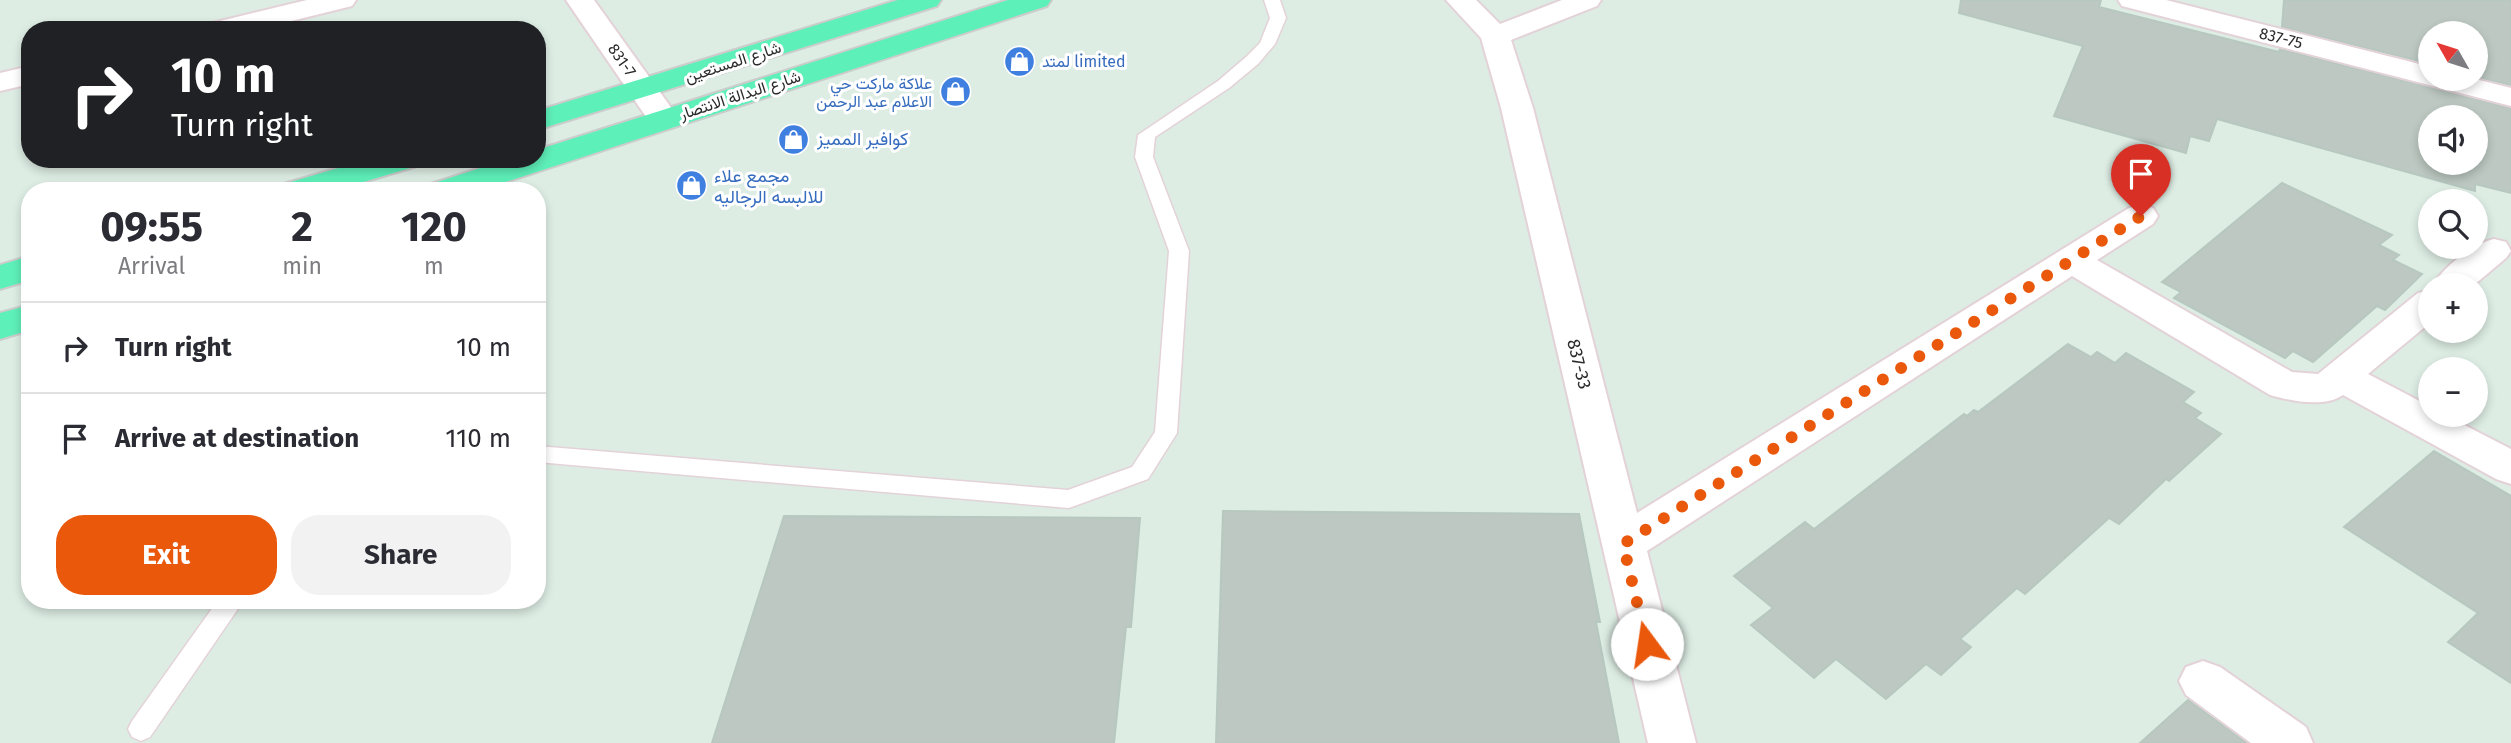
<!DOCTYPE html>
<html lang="en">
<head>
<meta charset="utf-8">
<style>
  :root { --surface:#fff; --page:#f2f2f3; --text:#2b2b33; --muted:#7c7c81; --line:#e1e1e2; --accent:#ea580c }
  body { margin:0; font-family:"Fira Sans",Vazirmatn,sans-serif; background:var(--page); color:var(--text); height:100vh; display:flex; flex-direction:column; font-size:26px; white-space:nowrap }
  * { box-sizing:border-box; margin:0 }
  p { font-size:23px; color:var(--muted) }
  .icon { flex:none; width:38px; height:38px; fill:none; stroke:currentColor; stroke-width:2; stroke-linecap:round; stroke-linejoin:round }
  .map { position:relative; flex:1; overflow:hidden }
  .side { position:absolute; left:21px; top:182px; width:525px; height:427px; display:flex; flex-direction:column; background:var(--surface); border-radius:28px; box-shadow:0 4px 10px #0003 }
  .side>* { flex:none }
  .guide { position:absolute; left:21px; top:21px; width:525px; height:147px; border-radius:28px; box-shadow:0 4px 10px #0003; background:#202124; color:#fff; overflow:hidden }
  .needle { width:46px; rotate:309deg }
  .tools { position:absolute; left:2418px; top:21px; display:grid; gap:14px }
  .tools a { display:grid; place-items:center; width:70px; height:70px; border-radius:50%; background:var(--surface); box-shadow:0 4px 10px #0003; font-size:35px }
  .pin { position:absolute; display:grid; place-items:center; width:60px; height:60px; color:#fff; margin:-72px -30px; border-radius:50% 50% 50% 0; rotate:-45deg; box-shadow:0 0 7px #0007 }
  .pin .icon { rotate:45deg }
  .me { position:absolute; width:77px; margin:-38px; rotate:346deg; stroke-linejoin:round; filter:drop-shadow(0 0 5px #0008) }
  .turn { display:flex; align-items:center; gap:24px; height:147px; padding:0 35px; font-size:32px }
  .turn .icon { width:91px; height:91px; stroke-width:2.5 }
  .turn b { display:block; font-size:49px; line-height:60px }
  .eta { display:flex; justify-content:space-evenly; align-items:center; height:119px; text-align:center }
  .eta b { font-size:42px; font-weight:700; line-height:49px }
  .primary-button { display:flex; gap:14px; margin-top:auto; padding:14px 35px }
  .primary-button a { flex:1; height:80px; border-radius:28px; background:var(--accent); color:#fff; font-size:28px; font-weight:700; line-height:80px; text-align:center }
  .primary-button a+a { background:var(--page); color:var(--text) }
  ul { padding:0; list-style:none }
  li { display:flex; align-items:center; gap:21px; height:91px; padding:0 35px; border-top:2px solid var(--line) }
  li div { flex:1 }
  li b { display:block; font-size:26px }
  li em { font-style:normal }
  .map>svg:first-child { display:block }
  .building { fill:#bcc8c1; stroke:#b6c8bf; stroke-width:2; fill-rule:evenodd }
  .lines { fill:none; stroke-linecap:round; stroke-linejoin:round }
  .lane-casing { stroke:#e3d2d8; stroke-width:3 }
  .street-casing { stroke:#e3d2d8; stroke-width:4 }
  .primary-casing { stroke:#ccc; stroke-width:4 }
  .lane { fill:#fff; fill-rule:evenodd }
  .street { fill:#fff; fill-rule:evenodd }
  .primary { fill:#5ef0b9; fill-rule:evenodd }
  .route { stroke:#ea580c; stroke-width:12; stroke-dasharray:0 21.6 }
  .labels { text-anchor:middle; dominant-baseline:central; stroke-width:6; stroke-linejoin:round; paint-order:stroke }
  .far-street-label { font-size:16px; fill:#2b2b2b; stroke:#fff }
  .far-shop-label { font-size:16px; fill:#366cbe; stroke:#fff; text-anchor:start }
  .shop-label { font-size:18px; fill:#366cbe; stroke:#fff; text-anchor:start }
  .street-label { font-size:18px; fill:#2b2b2b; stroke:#fff }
</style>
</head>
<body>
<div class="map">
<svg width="2511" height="743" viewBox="0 0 2511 743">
  <rect width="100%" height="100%" fill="#ddede4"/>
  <!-- building -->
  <path class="building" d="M1961,0H2101L2099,7L2279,52L2280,49L2511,108V193L2475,184V191L2217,119L2209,141L2190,136L2186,153L2054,116L2083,46L1959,13ZM2431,117H2476V163H2431Z
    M2284,0H2511V85L2476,77V33H2431V64L2282,27Z
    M2282,183L2392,235L2379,245L2399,255L2393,260L2422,274L2385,310L2377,306L2313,362L2293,351L2285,358L2174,298L2181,292L2162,282Z
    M2068,344L2091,357L2097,352L2115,363L2126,353L2194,392L2183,402L2201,413L2195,418L2221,434L2169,481L2166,479L2119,524L2109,518L2025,594L2017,588L1960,639L1971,647L1941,675L1926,664L1886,699L1836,659L1814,678L1751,625L1773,608L1734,576L1805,522L1814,529L1964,414L1967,416L1974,410L1978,412Z
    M2434,451L2511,496V683L2448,642L2478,613L2344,527Z
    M1223,511L1579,514L1600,622H1596L1619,743H1216Z
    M784,516L1140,518L1131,627H1126L1114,743H712Z
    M2188,700L2247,743H2140Z"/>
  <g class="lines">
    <defs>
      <path id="lane" d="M1264,0H1280L1286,18L1275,44L1258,64L1229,88L1155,137L1153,157L1189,251L1177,433L1148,479L1069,508L537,462V446L1068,490L1132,467L1155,432L1169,251L1135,157L1138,135L1218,81L1246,57L1260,43L1270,18Z
        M218,600H244L150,737L141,741L132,737L128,729L132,721Z"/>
      <path id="street" d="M307,0H356L352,6L255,30H204L208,24Z
        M566,0H594L680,120L675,127L664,129L653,127Z
        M1446,0H1476L1500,24L1562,0H1601L1597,6L1511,40L1533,108L1637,513L2129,208L2141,205L2153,208L2158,216L2153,224L2097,260L2292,372L2318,374L2418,293L2431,290V322L2368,374L2431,407V415H2445L2511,449V484L2496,479L2343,395C2324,408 2291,401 2270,395L2072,276L1647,551L1696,743H1648L1501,108L1481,38Z
        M2118,0H2166L2431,67V79H2475L2511,88V106L2122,6Z
        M30,66V84L0,91V73Z
        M2494,239L2506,242L2511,251L2506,258L2474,285H2433C2444,266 2473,244 2494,239Z
        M2203,661L2220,667L2306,727L2313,743H2251L2186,695L2179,681L2186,667Z"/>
      <path id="primary" d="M898,0H941L937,6L537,130V111Z
        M1008,0H1051L1047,6L478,191H426L431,184L508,159H537V150Z
        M369,159H421L417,166L333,191H279L284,184Z
        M30,256V280L0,289V265Z
        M30,305V330L0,339V313Z"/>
    </defs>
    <!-- lane casing -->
    <use href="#lane" class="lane-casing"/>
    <!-- street casing -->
    <use href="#street" class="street-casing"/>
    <!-- primary casing -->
    <use href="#primary" class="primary-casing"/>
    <!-- lane -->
    <use href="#lane" class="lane"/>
    <!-- street -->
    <use href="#street" class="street"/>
    <!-- primary -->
    <use href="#primary" class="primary"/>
  </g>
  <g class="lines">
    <!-- route -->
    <path class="route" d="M1647,644L1623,544L2141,216"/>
  </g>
  <!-- icons -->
  <defs>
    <symbol id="shop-disc" viewBox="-11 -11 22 22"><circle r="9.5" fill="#3f7fe0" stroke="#fff"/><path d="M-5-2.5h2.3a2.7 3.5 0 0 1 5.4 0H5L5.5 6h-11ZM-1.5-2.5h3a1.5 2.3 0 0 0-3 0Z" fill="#fff"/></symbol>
  </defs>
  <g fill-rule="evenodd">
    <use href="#shop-disc" x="1002" y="44" width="35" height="35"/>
    <use href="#shop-disc" x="938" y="74" width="35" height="35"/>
    <use href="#shop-disc" x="776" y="122" width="35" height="35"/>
    <use href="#shop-disc" x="674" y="168" width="35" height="35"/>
  </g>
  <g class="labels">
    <!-- far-street labels -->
    <g class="far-street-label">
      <text transform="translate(2281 38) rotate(14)">837-75</text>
      <text transform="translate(622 60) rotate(55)">831-7</text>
      <text transform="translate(733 62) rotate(-18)">شارع المستعين</text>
      <text transform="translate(740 95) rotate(-18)">شارع البدالة الانتصار</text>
    </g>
    <!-- far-shop labels -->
    <g class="far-shop-label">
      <text x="1042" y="61">لمتد limited</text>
      <text x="932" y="83" text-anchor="end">علاكة ماركت حي<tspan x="932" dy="18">الاعلام عبد الرحمن</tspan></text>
    </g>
    <!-- shop labels -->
    <g class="shop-label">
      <text x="817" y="139">كوافير المميز</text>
      <text x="714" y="176">مجمع علاء<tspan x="714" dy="21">للالبسه الرجاليه</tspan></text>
    </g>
    <!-- street labels -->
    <g class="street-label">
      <text transform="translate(1579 364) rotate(76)">837-33</text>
    </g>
  </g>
</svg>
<div class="tools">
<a><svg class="needle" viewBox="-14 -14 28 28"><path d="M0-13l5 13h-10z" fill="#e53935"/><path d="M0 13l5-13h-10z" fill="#7c7c81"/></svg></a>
<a><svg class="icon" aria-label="sound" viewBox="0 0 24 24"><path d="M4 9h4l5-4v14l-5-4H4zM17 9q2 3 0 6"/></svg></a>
<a><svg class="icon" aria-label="search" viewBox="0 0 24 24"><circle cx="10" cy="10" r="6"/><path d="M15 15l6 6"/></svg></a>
<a>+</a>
<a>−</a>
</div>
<div class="pin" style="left:2141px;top:216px;background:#d93025"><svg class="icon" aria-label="arrive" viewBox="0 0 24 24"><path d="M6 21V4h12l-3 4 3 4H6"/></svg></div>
<svg class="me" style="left:1647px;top:644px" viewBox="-20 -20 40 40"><circle r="19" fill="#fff"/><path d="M0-13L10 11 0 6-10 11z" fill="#ea580c"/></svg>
<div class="guide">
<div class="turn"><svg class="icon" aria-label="right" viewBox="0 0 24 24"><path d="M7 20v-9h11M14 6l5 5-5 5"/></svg><div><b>10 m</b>Turn right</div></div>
</div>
<section class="side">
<div class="eta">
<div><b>09:55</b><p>Arrival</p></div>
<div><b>2</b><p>min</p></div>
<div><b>120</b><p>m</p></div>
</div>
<ul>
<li><svg class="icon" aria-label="right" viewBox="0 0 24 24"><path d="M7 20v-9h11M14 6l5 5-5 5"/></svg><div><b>Turn right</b></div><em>10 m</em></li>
<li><svg class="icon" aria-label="arrive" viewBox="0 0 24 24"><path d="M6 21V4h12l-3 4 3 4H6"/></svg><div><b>Arrive at destination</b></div><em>110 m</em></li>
</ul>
<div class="primary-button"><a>Exit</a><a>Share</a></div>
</section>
</div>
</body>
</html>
